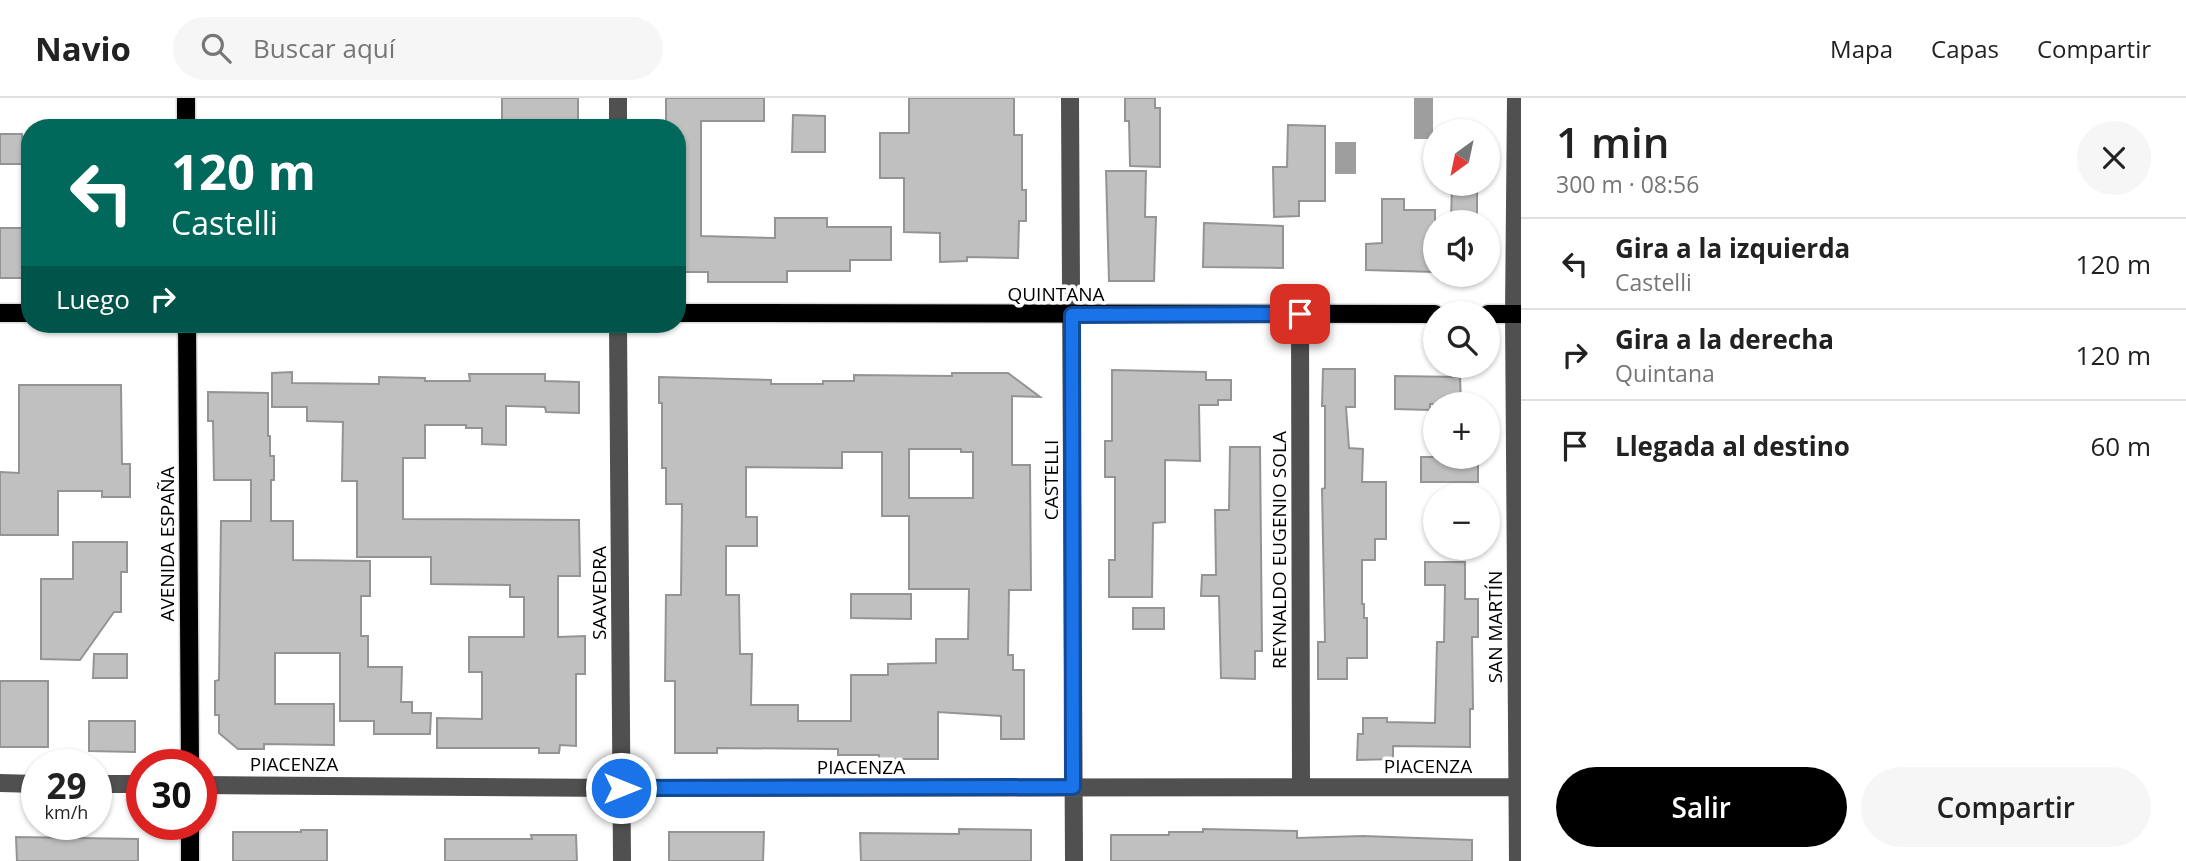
<!DOCTYPE html>
<html lang="es">
<head>
<meta charset="utf-8">
<style>
  :root { --surface:#fff; --page:#f6f6f6; --text:#222; --muted:#767676; --line:#e0e0e0; --accent:#000 }
  body { margin:0; font-family:"Open Sans",sans-serif; background:var(--page); color:var(--text); height:100vh; display:flex; flex-direction:column; font-size:26px; white-space:nowrap }
  * { box-sizing:border-box; margin:0 }
  p { font-size:23px; color:var(--muted) }
  .icon { flex:none; width:38px; height:38px; fill:none; stroke:currentColor; stroke-width:2; stroke-linecap:round; stroke-linejoin:round }
  .map { position:relative; flex:1; overflow:hidden }
  .panel { display:flex; flex-direction:column; background:var(--surface); width:665px }
  .panel>* { flex:none }
  .top-card { position:absolute; left:21px; top:21px; width:665px; height:214px; border-radius:28px; box-shadow:0 2px 5px #0004; background:#00695c; color:#fff; overflow:hidden }
  .needle { width:46px; rotate:213deg }
  .buttons { position:absolute; left:1423px; top:21px; display:grid; gap:14px }
  .buttons a { display:grid; place-items:center; width:77px; height:77px; border-radius:50%; background:var(--surface); box-shadow:0 2px 5px #0004; font-size:35px }
  .speed { position:absolute; left:21px; top:651px; display:flex; gap:14px; font-size:35px; font-weight:700; text-align:center }
  .speed>* { display:grid; place-content:center; width:91px; height:91px; border-radius:50%; background:var(--surface); box-shadow:0 2px 5px #0004; line-height:1 }
  .speed small { font-size:18px; font-weight:400 }
  .speed .limit { border:10px solid #d22; background:#fff; color:#111 }
  .pin { position:absolute; display:grid; place-items:center; width:60px; height:60px; color:#fff; margin:-30px; border-radius:14px; box-shadow:0 4px 10px #0006 }
  .me { position:absolute; width:77px; margin:-38px; rotate:90deg; stroke-linejoin:round; filter:drop-shadow(0 0 5px #0008) }
  .turn { display:flex; align-items:center; gap:24px; height:147px; padding:0 35px; font-size:32px }
  .turn .icon { width:91px; height:91px; stroke-width:2.5 }
  .turn b { display:block; font-size:49px; line-height:60px }
  .then { display:flex; align-items:center; height:66px; padding:0 35px; background:#0003; gap:14px; font-size:26px }
  .round { display:grid; place-items:center; flex:none; width:74px; height:74px; border-radius:37px; background:var(--page) }
  .headline { display:flex; align-items:center; justify-content:space-between; height:119px; padding:0 35px }
  h1 { font-size:42px; font-weight:600; line-height:52px }
  .primary-button { display:flex; gap:14px; margin-top:auto; padding:14px 35px }
  .primary-button a { flex:1; height:80px; border-radius:42px; background:var(--accent); color:#fff; font-size:28px; font-weight:600; line-height:80px; text-align:center }
  .primary-button a+a { background:var(--page); color:var(--text) }
  ul { padding:0; list-style:none }
  li { display:flex; align-items:center; gap:21px; height:91px; padding:0 35px; border-top:2px solid var(--line) }
  li div { flex:1 }
  li b { display:block; font-size:26px }
  li em { font-style:normal }
  header { display:flex; align-items:center; gap:42px; box-sizing:border-box; height:98px; padding:0 35px; background:var(--surface); border-bottom:2px solid var(--line) }
  header strong { font-size:33px }
  nav { display:flex; gap:38px; margin-inline-start:auto; font-size:24px }
  .search { width:490px; height:63px; background:var(--page); display:flex; align-items:center; gap:18px; box-sizing:border-box; padding:0 24px; border-radius:38px; color:var(--muted); font-size:26px }
  main { display:flex; flex:1; min-height:0 }
  .map>svg:first-child { display:block }
  .water { fill:#9e9e9e }
  .building { fill:#c0c0c0; stroke:#949494; stroke-width:2; fill-rule:evenodd }
  .lines { fill:none; stroke-linecap:round; stroke-linejoin:round }
  .major-casing { stroke:#dbdbdb; stroke-width:21 }
  .minor { stroke:#505050; stroke-width:18 }
  .major { stroke:#000; stroke-width:18 }
  .route-casing { stroke:#114b97; stroke-width:18 }
  .route { stroke:#1a73e8; stroke-width:12 }
  .labels { text-anchor:middle; dominant-baseline:central; stroke-width:7; stroke-linejoin:round; paint-order:stroke }
  .street-label { font-size:19px; fill:#000; stroke:#fff }
</style>
</head>
<body>
<header>
<strong>Navio</strong>
<div class="search"><svg class="icon" aria-label="search" viewBox="0 0 24 24"><circle cx="10" cy="10" r="6"/><path d="M15 15l6 6"/></svg>Buscar aquí</div>
<nav><a>Mapa</a><a>Capas</a><a>Compartir</a></nav>
</header>
<main>
<div class="map">
<svg width="1521" height="763" viewBox="0 0 1521 763">
  <rect width="100%" height="100%" fill="#fff"/>
  <!-- water -->
  <path class="water" d="M1414,0H1433V41H1414Z
    M1335,44H1356V76H1335Z"/>
  <!-- building -->
  <path class="building" d="M502,0H578V30L502,28Z
    M666,0H764V23H701V138L775,140V120H827V129H891V162H850V173H787V184H708V174H680L677,30H666Z
    M909,0H1014V37H1022V92H1026V123H1019L1018,160L967,159V163L940,164V135L904,134V80H880V35H909Z
    M1125,0H1155V10H1160V69L1130,68L1129,23H1125Z
    M793,17L825,18V54H792Z
    M1288,27L1325,28V103H1299V118L1274,119L1273,69H1287Z
    M0,36H22L23,66H0Z
    M1106,73H1146L1145,119H1156L1154,183H1109Z
    M1452,86H1477V124H1451Z
    M1382,101H1404V112H1435V174L1366,172V146L1382,145Z
    M1204,125L1283,128V170L1203,169Z
    M0,130H30V180H0Z
    M1323,271H1355V309H1346L1349,350L1363,351L1362,384H1386V441H1375V462H1362V506H1364V520H1367V560H1347V581H1318V544H1325L1322,391L1325,390V308H1322Z
    M1112,272L1206,274V282H1231V302H1218V307H1199L1200,363L1165,362V424L1153,425L1152,499H1109V462H1115V379H1105V343H1112Z
    M292,274V285L379,286V279L425,280V283H470L469,276H545V283L579,284V315L546,314L545,309L506,308V347L482,346V330H466V327H425V360H403V421L579,422L580,478H558V539L585,538V576H576V648L560,647L559,655H539V650H437V620L482,621V574H469V539H524V499H510V487L431,486V459H357V383H342L343,324L307,323V309H272V275Z
    M952,275H1008L1040,299L1012,298V367H1030L1031,492H1009L1008,557H1013V572H1024V641H1001V618L938,614V661H879V657H838V651L717,650V655H675V583H665L666,497H681L682,406H666V370H662V305H659V279L771,282V286H823V283H854V277L952,278ZM909,351H961V354H973V400H909ZM842,354H882V418H909V491H969L968,541H936V565L888,566V577H851V623H798V607H751L752,556H740L739,497H726V448H757V419H746V369L842,370Z
    M1395,278L1460,279L1461,306H1430V312L1395,311Z
    M19,287H121L122,366H130V399H102V393H58V437H0V374L19,375Z
    M208,294L268,295V338H270V358H274V382H271V423H293V462L370,463V498H361V538H368V569H402L401,604H412V615H431L430,636H374V623H340V555H275V606H334V647L264,646V651H238L219,635V617H215V583L219,582L221,423H251V382H214L213,323H208Z
    M1230,349H1260L1262,553H1255V581L1221,580L1219,498H1201L1202,477H1216L1215,412H1229Z
    M1421,359H1478V384H1421Z
    M73,444H127V474H121V514H114L80,562L41,561V481H73Z
    M1425,464H1465V501H1478V539H1472L1473,611H1470V649L1393,648V661L1357,662L1358,636H1363V620H1387V624L1435,625L1437,544H1444L1445,487H1425Z
    M851,496H911V521L851,520Z
    M1133,510H1164V531H1133Z
    M94,556H127V580H93Z
    M0,583H48V649H0Z
    M89,623H135V654L89,653Z
    M959,731L1031,732V763H861L860,735L959,736Z
    M1203,731L1297,733V740L1363,738L1472,742V763H1111V737H1169V734H1203Z
    M301,732H327V763H233V734H301Z
    M669,734H764L763,763H669Z
    M531,737H576L577,763H445V741H532Z
    M16,739L138,741V763H17Z"/>
  <g class="lines">
    <defs>
      <path id="major" d="M186,0V30
        M0,215H30
        M677,215L1435,216
        M1488,216H1521
        M187,226L190,667
        M190,726V763"/>
    </defs>
    <!-- major casing -->
    <use href="#major" class="major-casing"/>
    <!-- minor -->
    <path class="minor" d="M1070,0L1074,763
      M1516,0L1514,216L1518,763
      M618,30V0
      M1300,216L1301,689
      M618,226L622,763
      M0,685L37,686
      M96,686H142
      M201,687L621,690L1521,689"/>
    <!-- major -->
    <use href="#major" class="major"/>
  </g>
  <g class="lines">
    <defs>
      <path id="route" d="M621,690L1073,689L1072,217L1300,216"/>
    </defs>
    <!-- route casing -->
    <use href="#route" class="route-casing"/>
    <!-- route -->
    <use href="#route" class="route"/>
  </g>
  <g class="labels">
    <!-- street labels -->
    <g class="street-label">
      <text x="1056" y="196">QUINTANA</text>
      <text transform="translate(1051 382) rotate(-90)">CASTELLI</text>
      <text transform="translate(167 446) rotate(-90)">AVENIDA ESPAÑA</text>
      <text transform="translate(1279 452) rotate(-90)">REYNALDO EUGENIO SOLA</text>
      <text transform="translate(599 495) rotate(-90)">SAAVEDRA</text>
      <text transform="translate(1495 529) rotate(-90)">SAN MARTÍN</text>
      <text x="294" y="666">PIACENZA</text>
      <text x="1428" y="668">PIACENZA</text>
      <text x="861" y="669">PIACENZA</text>
    </g>
  </g>
</svg>
<div class="buttons">
<a><svg class="needle" viewBox="-14 -14 28 28"><path d="M0-13l5 13h-10z" fill="#e53935"/><path d="M0 13l5-13h-10z" fill="#767676"/></svg></a>
<a><svg class="icon" aria-label="sound" viewBox="0 0 24 24"><path d="M4 9h4l5-4v14l-5-4H4zM17 9q2 3 0 6"/></svg></a>
<a><svg class="icon" aria-label="search" viewBox="0 0 24 24"><circle cx="10" cy="10" r="6"/><path d="M15 15l6 6"/></svg></a>
<a>+</a>
<a>−</a>
</div>
<div class="speed"><div>29<small>km/h</small></div><div class="limit">30</div></div>
<div class="pin" style="left:1300px;top:216px;background:#d93025"><svg class="icon" aria-label="arrive" viewBox="0 0 24 24"><path d="M6 21V4h12l-3 4 3 4H6"/></svg></div>
<svg class="me" style="left:621px;top:690px" viewBox="-20 -20 40 40"><circle r="17" fill="#1a73e8" stroke="#fff" stroke-width="3"/><path d="M0-11L8 9 0 5-8 9z" fill="#fff"/></svg>
<div class="top-card">
<div class="turn"><svg class="icon" aria-label="left" viewBox="0 0 24 24"><path d="M17 20v-9H6M10 6l-5 5 5 5"/></svg><div><b>120 m</b>Castelli</div></div>
<div class="then">Luego<svg class="icon" aria-label="right" viewBox="0 0 24 24"><path d="M7 20v-9h11M14 6l5 5-5 5"/></svg></div>
</div>
</div>
<section class="panel">
<div class="headline"><div><h1>1 min</h1><p>300 m · 08:56</p></div><a class="round"><svg class="icon" aria-label="close" viewBox="0 0 24 24"><path d="M6 6l12 12M18 6L6 18"/></svg></a></div>
<ul>
<li><svg class="icon" aria-label="left" viewBox="0 0 24 24"><path d="M17 20v-9H6M10 6l-5 5 5 5"/></svg><div><b>Gira a la izquierda</b><p>Castelli</p></div><em>120 m</em></li>
<li><svg class="icon" aria-label="right" viewBox="0 0 24 24"><path d="M7 20v-9h11M14 6l5 5-5 5"/></svg><div><b>Gira a la derecha</b><p>Quintana</p></div><em>120 m</em></li>
<li><svg class="icon" aria-label="arrive" viewBox="0 0 24 24"><path d="M6 21V4h12l-3 4 3 4H6"/></svg><div><b>Llegada al destino</b></div><em>60 m</em></li>
</ul>
<div class="primary-button"><a>Salir</a><a>Compartir</a></div>
</section>
</main>
</body>
</html>
